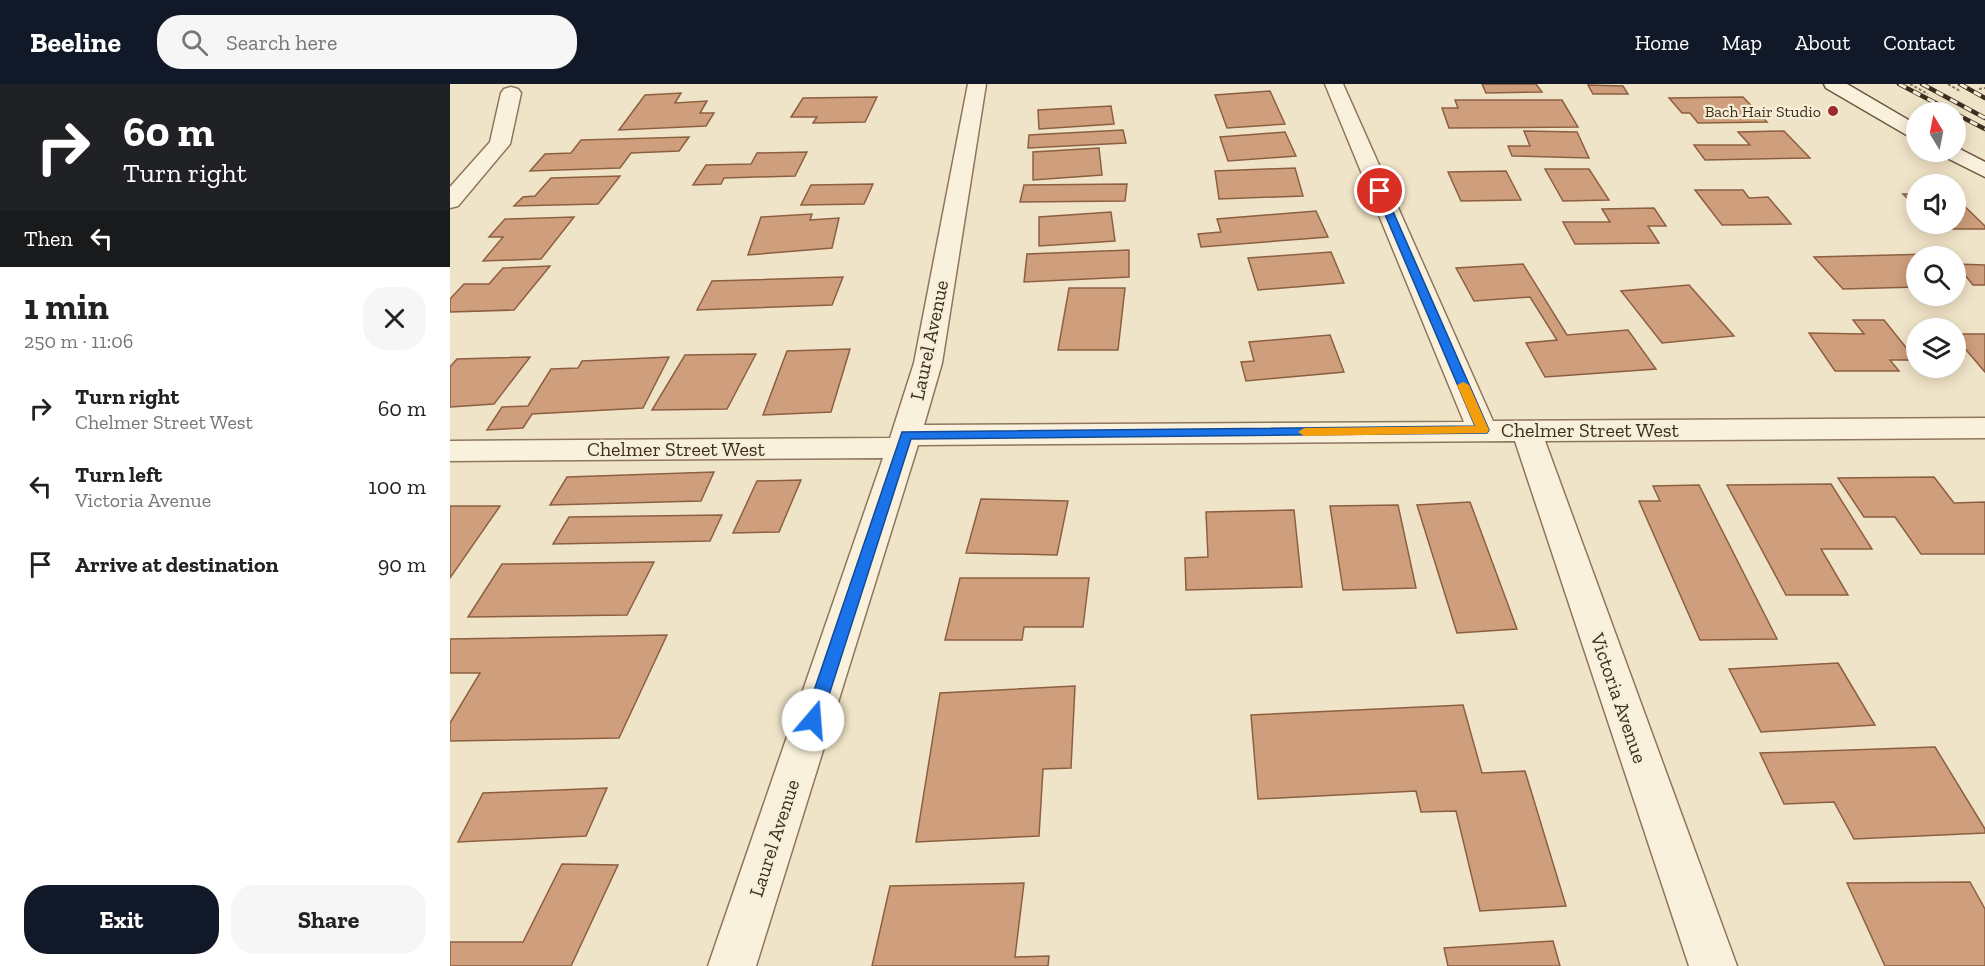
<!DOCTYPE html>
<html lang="en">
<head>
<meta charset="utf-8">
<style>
  :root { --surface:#fff; --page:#f6f6f6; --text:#222; --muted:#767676; --accent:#111827 }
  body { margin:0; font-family:"Zilla Slab",serif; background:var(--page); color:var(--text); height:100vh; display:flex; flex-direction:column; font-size:22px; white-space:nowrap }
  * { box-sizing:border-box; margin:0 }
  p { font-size:20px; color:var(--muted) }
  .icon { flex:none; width:33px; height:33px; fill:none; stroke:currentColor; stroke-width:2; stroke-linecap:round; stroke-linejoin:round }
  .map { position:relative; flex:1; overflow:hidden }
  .drawer { display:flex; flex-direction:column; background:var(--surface); width:450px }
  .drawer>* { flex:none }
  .hud { background:#202124; color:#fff; overflow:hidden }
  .needle { width:39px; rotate:350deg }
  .tools { position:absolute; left:1456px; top:18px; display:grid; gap:12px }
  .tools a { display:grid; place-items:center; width:60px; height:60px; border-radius:50%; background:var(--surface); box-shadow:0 3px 15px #0003; font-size:30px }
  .pin { position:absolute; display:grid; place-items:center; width:51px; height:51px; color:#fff; margin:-26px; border:3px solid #fff; border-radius:50%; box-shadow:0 2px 6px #0007 }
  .me { position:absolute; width:66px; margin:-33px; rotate:18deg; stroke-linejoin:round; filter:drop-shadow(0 0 4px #0008) }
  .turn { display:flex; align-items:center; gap:21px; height:126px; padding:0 24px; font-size:27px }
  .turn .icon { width:78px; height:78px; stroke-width:2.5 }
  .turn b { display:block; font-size:42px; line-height:51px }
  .then { display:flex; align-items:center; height:57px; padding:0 24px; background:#0003; gap:12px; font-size:22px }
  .round { display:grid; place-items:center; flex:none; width:63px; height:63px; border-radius:24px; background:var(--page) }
  .headline { display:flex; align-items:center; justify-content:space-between; height:102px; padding:0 24px }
  h1 { font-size:36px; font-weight:800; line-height:45px }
  .action { display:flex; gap:12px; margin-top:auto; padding:12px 24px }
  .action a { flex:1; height:69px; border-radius:24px; background:var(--accent); color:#fff; font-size:24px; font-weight:800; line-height:69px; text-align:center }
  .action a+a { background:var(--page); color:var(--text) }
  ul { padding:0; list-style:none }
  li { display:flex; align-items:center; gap:18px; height:78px; padding:0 24px }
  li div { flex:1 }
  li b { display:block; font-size:22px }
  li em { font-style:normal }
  header { display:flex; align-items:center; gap:36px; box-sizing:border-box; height:84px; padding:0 30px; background:var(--accent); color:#fff }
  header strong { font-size:28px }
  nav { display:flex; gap:33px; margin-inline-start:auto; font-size:21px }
  .search { width:420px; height:54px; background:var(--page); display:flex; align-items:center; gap:15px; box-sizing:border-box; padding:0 21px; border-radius:24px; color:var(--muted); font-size:22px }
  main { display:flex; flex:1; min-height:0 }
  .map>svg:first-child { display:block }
  .building { fill:#cf9f7d; stroke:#8d5f41; stroke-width:1.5 }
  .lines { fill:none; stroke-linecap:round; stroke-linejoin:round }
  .minor-casing { stroke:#8d765c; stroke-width:3 }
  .secondary-casing { stroke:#6f573f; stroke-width:3 }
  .path { stroke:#8d765c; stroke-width:2; stroke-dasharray:3 2; stroke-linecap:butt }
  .minor { fill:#faf1dc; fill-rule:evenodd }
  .secondary { fill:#faf1dc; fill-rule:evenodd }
  .rail-casing { stroke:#3d2e20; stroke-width:4.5 }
  .rail { stroke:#f7eed8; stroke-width:3; stroke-dasharray:8; stroke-linecap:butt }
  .route { fill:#1a73e8; stroke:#114b97; stroke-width:1.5 }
  .slow { fill:#f59e0b }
  .poi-dot { fill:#9e2a2b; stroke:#f7eed8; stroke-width:2 }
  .labels { text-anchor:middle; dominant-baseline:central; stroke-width:4.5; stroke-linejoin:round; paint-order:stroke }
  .far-poi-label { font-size:16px; fill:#3d2e20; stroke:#f7eed8; text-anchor:end }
  .street-label { font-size:20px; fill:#3d2e20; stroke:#f7eed8 }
</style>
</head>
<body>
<header>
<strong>Beeline</strong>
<div class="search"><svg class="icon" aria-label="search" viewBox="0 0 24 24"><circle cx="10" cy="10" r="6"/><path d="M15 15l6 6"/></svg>Search here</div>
<nav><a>Home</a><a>Map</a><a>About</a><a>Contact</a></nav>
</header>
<main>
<section class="drawer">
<div class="hud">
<div class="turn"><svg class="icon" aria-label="right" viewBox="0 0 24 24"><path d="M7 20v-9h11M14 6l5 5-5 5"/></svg><div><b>60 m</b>Turn right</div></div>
<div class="then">Then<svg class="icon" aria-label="left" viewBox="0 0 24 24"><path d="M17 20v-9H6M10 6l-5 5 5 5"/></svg></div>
</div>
<div class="headline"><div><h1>1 min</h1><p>250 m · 11:06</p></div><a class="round"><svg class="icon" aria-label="close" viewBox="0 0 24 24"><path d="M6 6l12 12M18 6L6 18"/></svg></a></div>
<ul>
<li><svg class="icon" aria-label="right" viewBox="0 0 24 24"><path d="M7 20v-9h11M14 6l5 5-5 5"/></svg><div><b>Turn right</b><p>Chelmer Street West</p></div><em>60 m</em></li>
<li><svg class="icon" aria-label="left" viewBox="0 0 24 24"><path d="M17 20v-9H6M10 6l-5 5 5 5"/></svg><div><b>Turn left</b><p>Victoria Avenue</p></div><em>100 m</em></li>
<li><svg class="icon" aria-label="arrive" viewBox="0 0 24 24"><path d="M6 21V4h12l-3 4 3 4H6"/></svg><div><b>Arrive at destination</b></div><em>90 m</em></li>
</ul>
<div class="action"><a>Exit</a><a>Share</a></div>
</section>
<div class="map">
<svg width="1535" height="882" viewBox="0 0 1535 882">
  <rect width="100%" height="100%" fill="#f0e4c8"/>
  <!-- building -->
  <path class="building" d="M1032,0H1086L1092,8L1036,9Z
    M1138,1L1173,2L1178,10H1143Z
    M820,7L835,40L777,44L765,11Z
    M231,9L225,19L257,17L250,29H264L256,42L169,46L195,11Z
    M427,13L415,38L363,39L367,33H341L353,14Z
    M1293,13L1317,38L1248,39L1240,29H1232L1219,14Z
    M1005,16H1112L1128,43L999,44L992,24H1008Z
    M661,22L664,40L589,45L588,26Z
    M673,46L676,59L578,64L579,51Z
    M1074,47L1127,48L1139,74L1062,72L1058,62H1080Z
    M1334,47L1360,74L1255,76L1244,61H1300L1288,48Z
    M835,48L846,72L778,77L770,53Z
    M239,53L229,67L181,69L170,84L80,87L95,70L121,69L131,56Z
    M649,64L652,91L583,96V68Z
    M357,68L345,92L274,94L271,100L243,101L256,81L301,80L307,69Z
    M845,84L853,112L769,115L765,87Z
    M1095,85H1139L1159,116L1113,117Z
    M1056,87L1071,116L1011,117L998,88Z
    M170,92L148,120L64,122L73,113L85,112L101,94Z
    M423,100L414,120L351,121L361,101Z
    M677,100L675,117L570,118L574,101Z
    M1245,106H1293L1299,114L1318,113L1341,140L1272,141Z
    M1453,110H1467V124Z
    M1506,114L1535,142V145H1487L1482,140H1506Z
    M1204,124L1216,142H1198L1209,159L1125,160L1113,138H1160L1152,125Z
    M866,127L878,153L751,163L748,150L771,148L767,135Z
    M661,128L665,157L589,162V133Z
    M362,130L360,136L389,134L382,164L298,171L311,133Z
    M124,133L91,175L33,177L53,153H39L55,135Z
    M679,166V193L574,198L577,170Z
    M881,168L894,199L808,206L798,174Z
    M1482,170L1485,172H1467V203L1393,205L1364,173Z
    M1073,180L1117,251L1178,246L1206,285L1095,293L1076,259L1107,256L1080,213L1024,217L1006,184Z
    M1506,180L1535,181V201H1523Z
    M100,182L64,226L0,228V215L14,200H39L53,184Z
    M393,193L382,221L247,226L262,197Z
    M1239,201L1284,252L1212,259L1171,207Z
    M619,204H675L668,266H608Z
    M1403,236H1434L1466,276H1440L1449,287H1385L1359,249L1414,250Z
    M1506,250H1535V288L1506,254Z
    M880,251L894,288L796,297L791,278L804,277L799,258Z
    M400,265L381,328L313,331L337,267Z
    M306,270L277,325L202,326L235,271Z
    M80,273L44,320L0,323V283L7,275Z
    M219,273L193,324L82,330L73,344L37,346L52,323L78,322L101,285L128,284L132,277Z
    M264,388L251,417L100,421L117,393Z
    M1484,393L1504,419L1535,418V470H1471L1445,433H1414L1388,394Z
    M351,396L329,448L283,449L307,397Z
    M1381,400L1422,465H1371L1398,511H1336L1277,401Z
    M1249,401L1327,555L1250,556L1189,417H1210L1203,402Z
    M531,415L618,417L607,471L516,469Z
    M1020,418L1067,545L1007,549L967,421Z
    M948,421L966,504L893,506L880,422Z
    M0,422H50L0,494Z
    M844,426L852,503L736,506L735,474L758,473L756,428Z
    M272,431L260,457L103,460L119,433Z
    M204,478L177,531L18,533L52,480Z
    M510,494H639L633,543H574L572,556H495Z
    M217,551L169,654L0,657V639L30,589H0V555Z
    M1388,579L1425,641L1311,648L1279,585Z
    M625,602L621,684L593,685L589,752L466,758L490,609Z
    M1013,621L1032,689L1075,687L1116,822L1030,827L1006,727L971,728L966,707L808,715L801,631Z
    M1485,663L1535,745V749L1404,755L1384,718L1334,720L1310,669Z
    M157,704L136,752L8,758L33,709Z
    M112,780L168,781L121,882H0V858H73Z
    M1520,798L1535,825V882H1435L1397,799Z
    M574,799L565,873L599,872L598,882H422L440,802Z
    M1103,857L1110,882H998L994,864Z"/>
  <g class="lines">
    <defs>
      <path id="minor" d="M518,0H536L492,279L474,341L1014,338L875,0H893L1043,337L1535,334V354L1095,357L1287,882H1239L1065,357L468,361L306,882H258L433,374L0,377V357L440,354L464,279Z
        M61,3L68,5L71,9L60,60L8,122L0,124V103L40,58L51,9L54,5Z"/>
      <path id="secondary" d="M1374,0H1397L1467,41V55L1460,53L1376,4Z
        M1506,63L1535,78V93L1493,72L1490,68H1506Z"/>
    </defs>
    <!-- minor casing -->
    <use href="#minor" class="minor-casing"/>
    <!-- secondary casing -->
    <use href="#secondary" class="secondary-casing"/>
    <!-- path -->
    <path class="path" d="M1460,0L1478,10
      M1498,0L1510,7
      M1529,5L1535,4"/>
    <!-- minor -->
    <use href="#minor" class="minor"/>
    <!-- secondary -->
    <use href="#secondary" class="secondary"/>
    <defs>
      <path id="rail" d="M1449,0L1503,28
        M1472,0L1535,34
        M1510,0L1535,14
        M1506,30L1535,45"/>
    </defs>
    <!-- rail casing -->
    <use href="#rail" class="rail-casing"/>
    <!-- rail -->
    <use href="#rail" class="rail"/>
  </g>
  <!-- route -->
  <path class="route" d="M930,104L934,107L1039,346L1037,349L461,355L371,636L368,641L363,643L357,641L354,636L452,348L1025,342L925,107Z"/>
  <!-- slow -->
  <path class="slow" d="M1013,298L1019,301L1039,346L1037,349L854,352L848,348L854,344L1025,342L1007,301Z"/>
  <!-- markers -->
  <circle class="poi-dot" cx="1383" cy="27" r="6"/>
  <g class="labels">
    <!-- far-poi labels -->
    <g class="far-poi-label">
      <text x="1371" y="27">Bach Hair Studio</text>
    </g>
    <!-- street labels -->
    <g class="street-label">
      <text transform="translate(479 256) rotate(-78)">Laurel Avenue</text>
      <text x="1140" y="346">Chelmer Street West</text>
      <text x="226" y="365">Chelmer Street West</text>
      <text transform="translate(1169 614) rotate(71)">Victoria Avenue</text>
      <text transform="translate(324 754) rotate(-72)">Laurel Avenue</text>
    </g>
  </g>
</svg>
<div class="tools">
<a><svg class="needle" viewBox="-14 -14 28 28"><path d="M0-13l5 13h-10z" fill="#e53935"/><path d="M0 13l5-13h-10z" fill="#767676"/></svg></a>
<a><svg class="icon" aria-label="sound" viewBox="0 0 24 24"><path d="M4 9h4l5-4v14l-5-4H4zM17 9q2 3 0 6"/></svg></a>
<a><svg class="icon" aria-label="search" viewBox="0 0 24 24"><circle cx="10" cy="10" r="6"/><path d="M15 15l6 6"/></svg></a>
<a><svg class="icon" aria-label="layers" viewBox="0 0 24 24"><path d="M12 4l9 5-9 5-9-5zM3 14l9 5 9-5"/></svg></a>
</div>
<div class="pin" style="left:930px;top:107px;background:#d93025"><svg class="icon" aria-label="arrive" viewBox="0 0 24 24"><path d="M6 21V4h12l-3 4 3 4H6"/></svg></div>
<svg class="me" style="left:363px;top:636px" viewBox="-20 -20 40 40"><circle r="19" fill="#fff"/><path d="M0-13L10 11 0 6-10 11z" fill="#1a73e8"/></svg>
</div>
</main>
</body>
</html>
